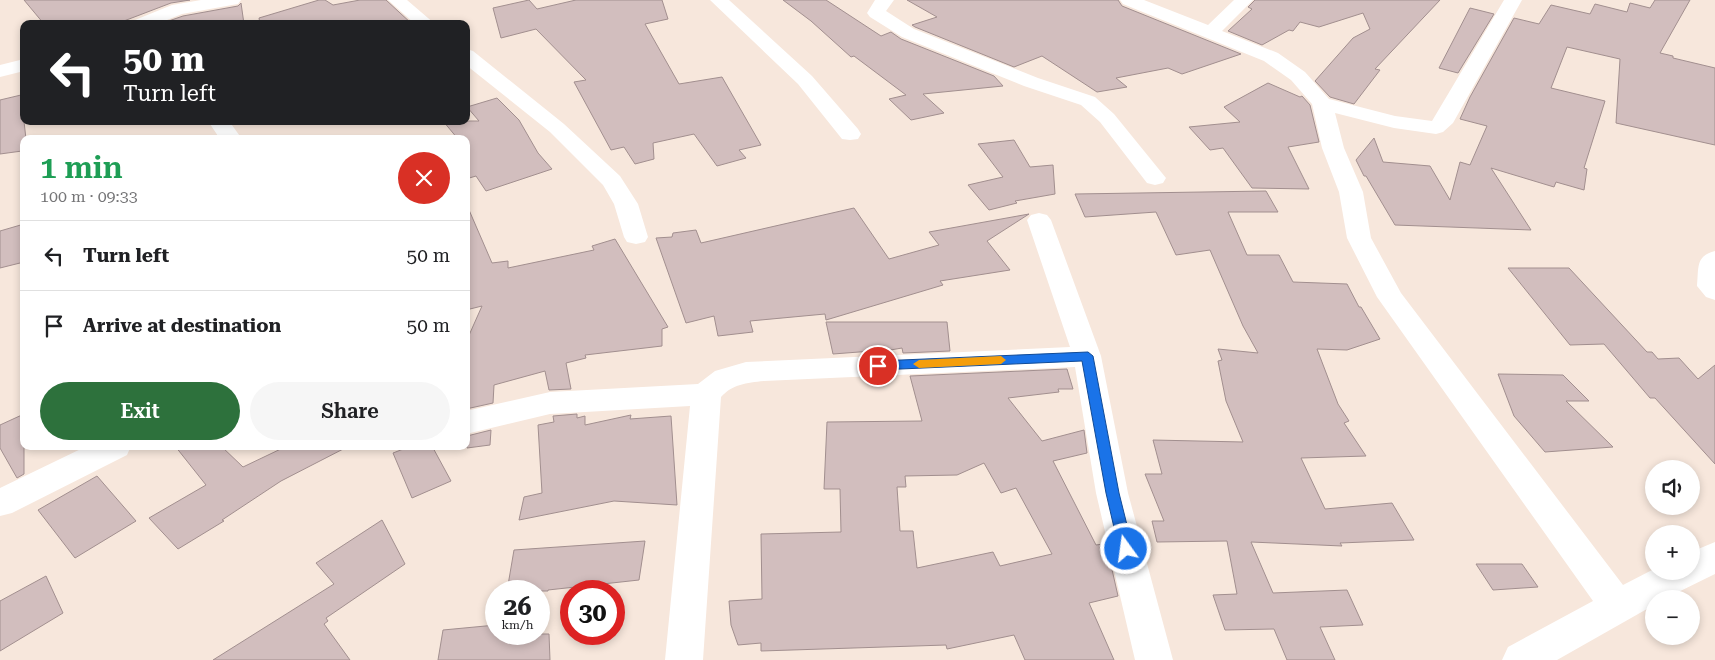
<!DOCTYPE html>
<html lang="en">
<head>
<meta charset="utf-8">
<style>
  :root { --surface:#fff; --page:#f6f6f6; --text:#202124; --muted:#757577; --line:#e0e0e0; --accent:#2d713c }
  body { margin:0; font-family:"Roboto Serif",serif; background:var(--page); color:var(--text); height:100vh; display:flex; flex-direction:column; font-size:19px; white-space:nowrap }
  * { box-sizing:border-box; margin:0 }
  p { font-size:16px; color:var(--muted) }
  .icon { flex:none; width:28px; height:28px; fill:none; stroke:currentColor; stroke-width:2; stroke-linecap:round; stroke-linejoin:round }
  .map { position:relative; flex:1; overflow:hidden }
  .panel { position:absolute; left:20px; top:135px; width:450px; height:315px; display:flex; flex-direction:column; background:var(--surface); border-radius:10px; box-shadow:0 2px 8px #0003 }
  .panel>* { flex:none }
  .banner { position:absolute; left:20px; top:20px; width:450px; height:105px; border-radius:10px; box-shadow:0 2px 8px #0003; background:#202124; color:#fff; overflow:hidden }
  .controls { position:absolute; left:1645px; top:460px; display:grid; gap:10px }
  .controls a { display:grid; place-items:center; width:55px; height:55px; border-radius:50%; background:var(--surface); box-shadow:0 2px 8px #0003; font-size:25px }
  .speed { position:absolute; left:485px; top:580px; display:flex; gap:10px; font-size:25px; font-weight:700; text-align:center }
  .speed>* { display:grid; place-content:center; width:65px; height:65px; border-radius:50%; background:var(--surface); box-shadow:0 2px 8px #0003; line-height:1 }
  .speed small { font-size:12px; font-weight:400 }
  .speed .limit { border:8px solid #d22; background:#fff; color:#111 }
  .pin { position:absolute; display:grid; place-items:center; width:42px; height:42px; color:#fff; margin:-21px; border:2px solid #fff; border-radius:50%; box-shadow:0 1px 5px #0007 }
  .me { position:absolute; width:55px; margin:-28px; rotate:346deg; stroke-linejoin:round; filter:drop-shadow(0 0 4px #0008) }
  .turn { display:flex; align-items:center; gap:18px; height:105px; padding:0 20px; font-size:22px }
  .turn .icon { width:65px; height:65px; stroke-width:2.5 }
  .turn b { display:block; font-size:35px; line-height:42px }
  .round { display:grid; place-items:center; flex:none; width:52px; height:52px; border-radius:26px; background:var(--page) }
  .overview { display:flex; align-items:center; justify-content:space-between; height:85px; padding:0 20px }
  h1 { font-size:30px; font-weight:600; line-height:38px; color:#1e9e55 }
  .primary-button { display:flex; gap:10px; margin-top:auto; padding:10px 20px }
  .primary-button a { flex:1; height:58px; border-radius:30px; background:var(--accent); color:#fff; font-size:20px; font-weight:600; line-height:58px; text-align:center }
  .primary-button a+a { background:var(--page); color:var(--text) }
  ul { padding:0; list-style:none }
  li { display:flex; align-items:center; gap:15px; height:70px; padding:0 20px; border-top:1px solid var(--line) }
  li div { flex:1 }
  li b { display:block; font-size:19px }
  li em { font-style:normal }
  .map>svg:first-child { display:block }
  .building { fill:#d2bebe; stroke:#a28f8f; fill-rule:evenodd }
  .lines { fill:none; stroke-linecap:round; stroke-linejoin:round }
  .minor { fill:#fff; fill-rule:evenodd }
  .route { fill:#1a73e8; stroke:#114b97 }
  .slow { fill:#f59e0b }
</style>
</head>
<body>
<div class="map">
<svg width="1715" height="660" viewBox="0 0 1715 660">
  <rect width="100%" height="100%" fill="#f7e7dc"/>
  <!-- building -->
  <path class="building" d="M24,0H190L171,3L116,24H44Z
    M319,0H325L333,5L360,0H386L412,24H260L259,18Z
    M529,0L537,9L576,0H662L668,19L645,24L679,84L722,77L761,145L739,150L746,158L717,166L694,134L653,143L654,159L635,164L624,147L611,150L574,82L586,80L536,29L501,38L493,8Z
    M783,0H826L881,36L891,32L901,39L994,76L1003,86L923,94L944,113L911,120L889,99L906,95L854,56L851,57L811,21Z
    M907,0H1118L1122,6L1241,54L1182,74L1168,68L1116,78L1127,87L1097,92L1042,56L1014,67L915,27L912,25L937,17Z
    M1255,0H1440L1375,69L1380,70L1354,104L1330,97L1315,81L1353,38L1370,29L1363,13L1319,27L1300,22L1293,31L1289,30L1262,45L1228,31L1252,9L1248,7Z
    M1655,0H1690L1660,53L1673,56V58L1715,68V145L1616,123L1620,59L1567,47L1551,88L1605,101L1584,168L1587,169L1584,190L1556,182L1554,187L1491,168L1531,230L1395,225L1366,176H1364L1356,160L1374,138L1383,162L1430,166L1450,200L1460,162L1470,165L1487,126L1460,119L1470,97L1514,18L1539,24L1551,5L1590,14L1595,4L1627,12L1630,3L1650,8Z
    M241,3L244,24L163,23L183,16L238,6Z
    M1470,8L1494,14L1458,73L1439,68Z
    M1268,83L1300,97L1302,96L1310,105L1319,142L1288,147L1309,189L1252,188L1223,148L1210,150L1189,127L1240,122L1224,107Z
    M21,95L26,139H24V146L22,151L0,154V100Z
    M497,98L519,120L538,153L552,169L486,191L476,176L466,179V139H458L443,121H479L467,107Z
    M1014,140L1030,167L1053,165L1055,194L1015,201L1017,203L989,210L968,185L1003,177L978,144Z
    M1266,191L1278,212H1228L1247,255H1279L1293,282L1347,284L1359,307H1361L1380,339L1347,350L1317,349L1338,404L1349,421L1344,423L1366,456L1301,458L1325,509L1392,503L1414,540L1340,543L1342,546L1251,542L1273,593L1347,590L1363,625L1320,627L1335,660H1287L1274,629L1225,630L1213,595L1237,594L1227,541L1157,542L1152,521H1164L1145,474H1162L1153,440L1243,442L1226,401L1218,361L1222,360L1218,349L1258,353L1243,326L1210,250L1176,255L1156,212L1085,217L1075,194Z
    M466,203L492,263L508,261V268L594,250L592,246L615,239L668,327L662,329V346L585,355L586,358L566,363L571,389L549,390L545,371L494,385L493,403L466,409V342L482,306L466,310Z
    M854,208L889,259L939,245L929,232L1029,214L987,241L1010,270L940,281L943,285L826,320L825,314L750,321L753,332L718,336L714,316L686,323L656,238L672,237L673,233L696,230L701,243Z
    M24,224V262L0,268V231Z
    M1508,268H1569L1647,352H1652L1658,359L1679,358L1698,379L1715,365V464L1655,398H1650L1604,344L1570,345Z
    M826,322H947L950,351L903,353L902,348L873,353L872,351L833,354Z
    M1067,369L1073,389H1058L1059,392L1008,398L1042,441L1084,430L1087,453L1053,461L1096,545L1103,544L1108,552L1118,596L1089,603L1114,660H1025L1014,635L947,649L946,645L761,651V643L738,645L731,625L729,601L762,599L761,534L841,532L840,489H824L827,422L922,421L910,376ZM984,463L1001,493L1016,488L1052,554L1000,566L993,552L917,568L913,531H900L897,487H906L905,476L957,475Z
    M1498,374L1563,375L1589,401H1566L1613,447L1545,452L1514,416Z
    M24,414V474L17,478L0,448V425Z
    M577,414V418L585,416V425L631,415L630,419L671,416L677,505L614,501L519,520L524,497L542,493L538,425L554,422L553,416Z
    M491,430L490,445L467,448V436Z
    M175,446H221L243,467L287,446H349L281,481L222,520L224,521L178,549L149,518L206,485Z
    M411,446H432L451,481L412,498L393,453Z
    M97,476L136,521L75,558L38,510Z
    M382,520L405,564L326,618L328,621L324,624L350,660H213L334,584L316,563Z
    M645,541L639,580L548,590V591H507L514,550Z
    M1476,564H1522L1538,587L1493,590Z
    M46,576L63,613L0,651V601Z
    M496,625V634H549L550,660H438L443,630Z"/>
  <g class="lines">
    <!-- minor -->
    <path class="minor" d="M201,0H241L238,4L232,5L182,14L157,24H132L135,20L172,5Z
      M388,0H407L435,24H415Z
      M710,0H729L812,76L858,129L861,134L858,139L850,140L842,139L798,84Z
      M875,0H894L886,11L914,29L1038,78L1095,97L1114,114L1166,178L1163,183L1155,185L1147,183L1100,122L1081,105L1024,86L902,37L870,17L867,13Z
      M1120,0H1144L1208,25L1234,0H1253L1222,31L1278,53L1305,72L1329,99L1395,116L1432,121L1504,0H1522L1453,123L1443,132L1436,134L1394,128L1335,113L1344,148L1363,192L1371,238L1401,293L1623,585L1654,569V571H1691V552L1715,542V574L1664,599H1654V605L1557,660H1502L1508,647L1593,601L1377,297L1347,238L1339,192L1322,148L1312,104L1291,80L1264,61L1123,4Z
      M466,49L473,51L564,124L620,176L638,204L648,237L645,242L636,244L627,242L624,237L614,204L603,185L550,132L466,65Z
      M24,59V71L0,77V65Z
      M208,121H229L242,139H220Z
      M1039,213L1047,215L1051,220L1101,356L1128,493L1173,660H1135L1096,493L1075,367L764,381C746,383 733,384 721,397L703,660H665L690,406L550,414L466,434V411L550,392L698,384L715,371L746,362L1070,347L1027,220L1031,215Z
      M1715,251V300L1706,297L1697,286C1699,268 1695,256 1715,251Z
      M87,446H131L127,455L12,513L0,516V488Z"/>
  </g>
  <!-- route -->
  <path class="route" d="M1088,352L1093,356L1119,493L1133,549L1131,553L1126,555L1121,553L1119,549L1106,493L1082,361L878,370L872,366L878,361Z"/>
  <!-- slow -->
  <path class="slow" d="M1001,356L1006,360L1001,364L919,368L913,364L919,360Z"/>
</svg>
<div class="controls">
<a><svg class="icon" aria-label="sound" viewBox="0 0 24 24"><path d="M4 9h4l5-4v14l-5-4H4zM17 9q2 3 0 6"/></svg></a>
<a>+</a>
<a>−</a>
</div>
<div class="speed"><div>26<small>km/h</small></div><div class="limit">30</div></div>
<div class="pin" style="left:878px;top:366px;background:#d93025"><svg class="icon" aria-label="arrive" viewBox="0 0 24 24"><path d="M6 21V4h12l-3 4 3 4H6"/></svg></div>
<svg class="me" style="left:1126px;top:549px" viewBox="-20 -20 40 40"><circle r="17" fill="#1a73e8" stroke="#fff" stroke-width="3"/><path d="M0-11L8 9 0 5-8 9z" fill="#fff"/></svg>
<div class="banner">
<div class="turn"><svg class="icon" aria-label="left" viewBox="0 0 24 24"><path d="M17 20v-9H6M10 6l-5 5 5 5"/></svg><div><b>50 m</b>Turn left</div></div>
</div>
<section class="panel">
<div class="overview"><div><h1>1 min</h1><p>100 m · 09:33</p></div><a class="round" style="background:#d93025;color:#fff"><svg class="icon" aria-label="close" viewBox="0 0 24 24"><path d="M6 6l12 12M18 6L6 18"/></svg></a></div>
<ul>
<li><svg class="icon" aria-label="left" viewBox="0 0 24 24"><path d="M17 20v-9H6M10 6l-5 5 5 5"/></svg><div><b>Turn left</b></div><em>50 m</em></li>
<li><svg class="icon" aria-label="arrive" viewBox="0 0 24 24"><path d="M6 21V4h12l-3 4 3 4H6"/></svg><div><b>Arrive at destination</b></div><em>50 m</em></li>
</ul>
<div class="primary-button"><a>Exit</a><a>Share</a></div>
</section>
</div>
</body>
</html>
